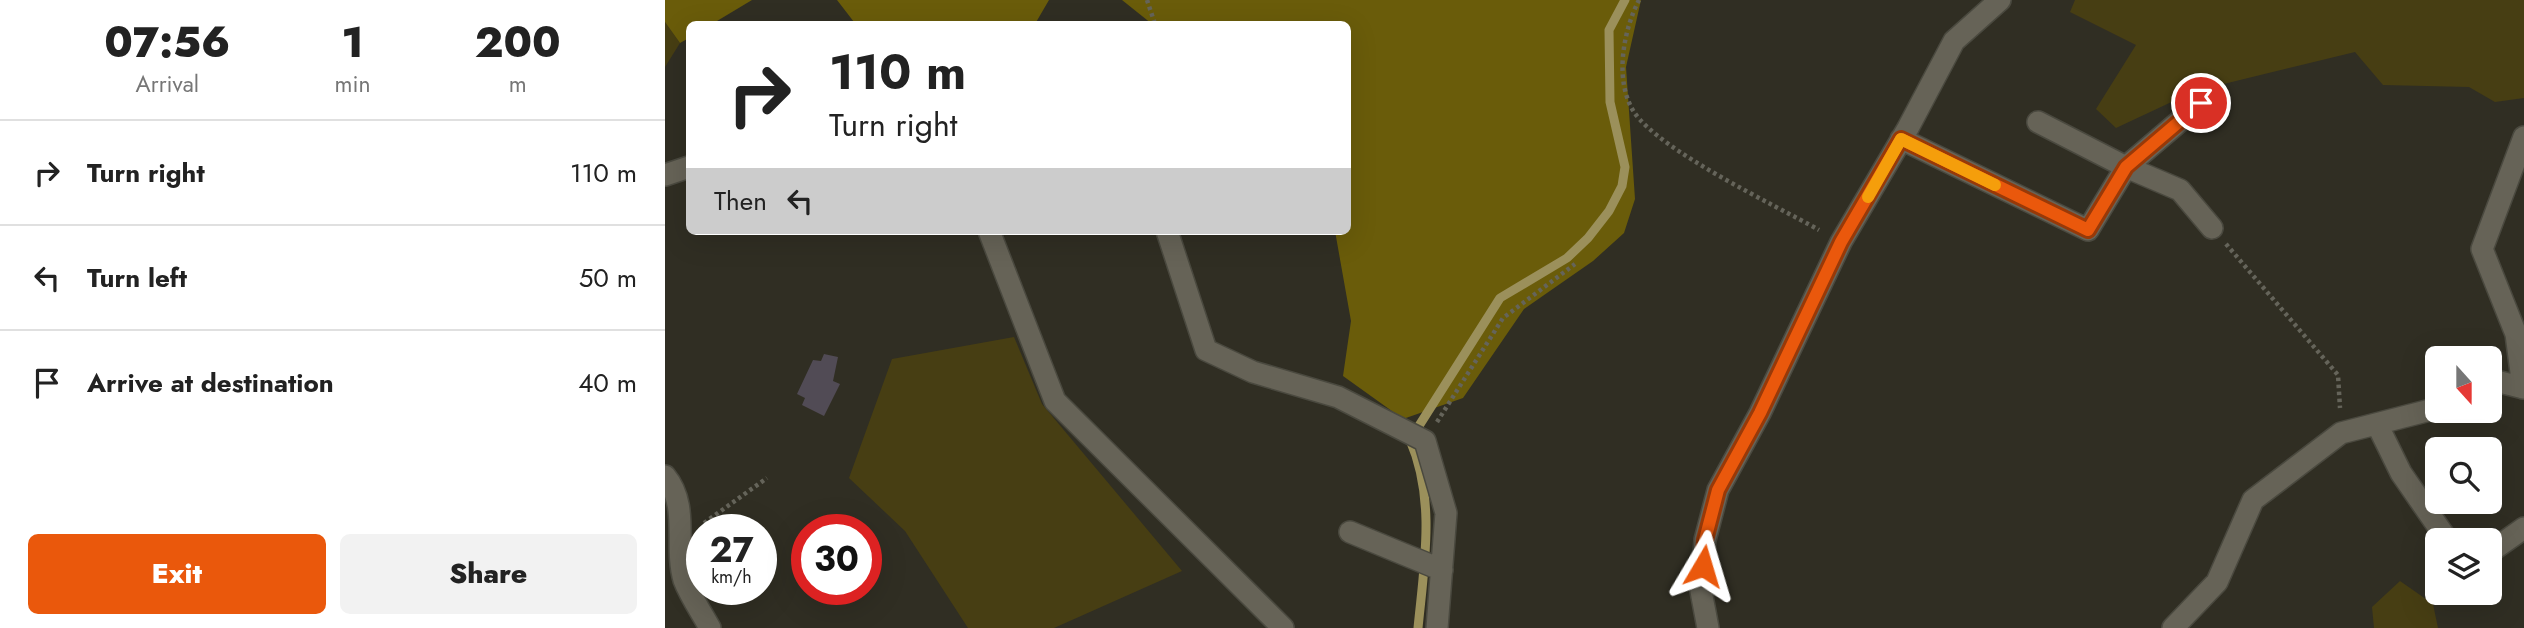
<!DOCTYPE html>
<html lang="en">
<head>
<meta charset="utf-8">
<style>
  :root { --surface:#fff; --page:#f2f2f2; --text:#222; --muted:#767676; --line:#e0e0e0; --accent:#ea580c }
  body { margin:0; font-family:Jost,sans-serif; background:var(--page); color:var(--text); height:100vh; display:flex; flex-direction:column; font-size:26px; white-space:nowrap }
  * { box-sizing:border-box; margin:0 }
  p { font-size:23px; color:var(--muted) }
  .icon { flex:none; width:38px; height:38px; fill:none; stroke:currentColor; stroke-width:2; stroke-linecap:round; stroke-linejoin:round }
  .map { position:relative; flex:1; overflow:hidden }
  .sheet { display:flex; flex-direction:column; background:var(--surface); width:665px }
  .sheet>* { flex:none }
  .hud { position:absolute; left:21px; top:21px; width:665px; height:214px; border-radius:10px; box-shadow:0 7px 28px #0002; background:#fff; color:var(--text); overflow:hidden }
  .needle { width:46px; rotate:159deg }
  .controls { position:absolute; left:1760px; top:346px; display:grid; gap:14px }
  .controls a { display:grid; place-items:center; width:77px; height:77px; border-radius:10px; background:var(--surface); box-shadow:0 7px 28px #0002; font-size:35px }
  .speed { position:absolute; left:21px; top:514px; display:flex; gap:14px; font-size:35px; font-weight:700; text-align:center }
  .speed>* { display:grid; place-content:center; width:91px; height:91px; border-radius:50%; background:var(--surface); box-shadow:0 7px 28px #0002; line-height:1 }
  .speed small { font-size:18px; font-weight:400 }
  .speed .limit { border:10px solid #d22; background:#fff; color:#111 }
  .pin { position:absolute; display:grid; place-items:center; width:60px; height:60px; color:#fff; margin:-30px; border:4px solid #fff; border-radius:50%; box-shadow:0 2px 7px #0007 }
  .me { position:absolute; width:77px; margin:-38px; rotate:7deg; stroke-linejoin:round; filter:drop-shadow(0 0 5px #0008) }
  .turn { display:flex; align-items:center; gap:24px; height:147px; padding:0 28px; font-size:32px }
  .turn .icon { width:91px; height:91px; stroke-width:2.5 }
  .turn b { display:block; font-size:49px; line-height:60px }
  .then { display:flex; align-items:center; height:66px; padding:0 28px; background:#0003; gap:14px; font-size:26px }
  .eta { display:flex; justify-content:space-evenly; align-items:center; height:119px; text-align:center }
  .eta b { font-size:42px; font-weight:800; line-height:49px }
  .button { display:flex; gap:14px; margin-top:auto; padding:14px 28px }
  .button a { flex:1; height:80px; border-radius:10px; background:var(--accent); color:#fff; font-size:28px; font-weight:800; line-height:80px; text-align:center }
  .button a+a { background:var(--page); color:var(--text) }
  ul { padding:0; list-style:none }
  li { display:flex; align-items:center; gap:21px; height:105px; padding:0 28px; border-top:2px solid var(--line) }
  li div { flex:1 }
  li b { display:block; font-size:26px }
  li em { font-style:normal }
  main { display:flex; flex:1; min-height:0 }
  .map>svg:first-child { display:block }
  .green { fill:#473e13 }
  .forest { fill:#6a5c0a }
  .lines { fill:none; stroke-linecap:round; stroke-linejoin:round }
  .stream { stroke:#9b905b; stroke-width:9 }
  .building { fill:#514b55 }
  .minor-casing { stroke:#4a493f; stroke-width:24 }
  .path { stroke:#65645a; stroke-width:4.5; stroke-dasharray:3.5 3.5; stroke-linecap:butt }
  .minor { stroke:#666357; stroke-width:21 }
  .route-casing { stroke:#983908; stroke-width:18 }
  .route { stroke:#ea580c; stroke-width:12 }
  .slow { stroke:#f59e0b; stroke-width:12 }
</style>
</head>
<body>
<main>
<section class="sheet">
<div class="eta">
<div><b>07:56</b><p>Arrival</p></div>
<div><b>1</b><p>min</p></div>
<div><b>200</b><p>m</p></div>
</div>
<ul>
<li><svg class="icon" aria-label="right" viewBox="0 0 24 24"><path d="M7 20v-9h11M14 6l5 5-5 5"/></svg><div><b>Turn right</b></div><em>110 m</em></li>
<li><svg class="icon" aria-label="left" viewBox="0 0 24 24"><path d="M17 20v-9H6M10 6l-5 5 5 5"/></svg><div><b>Turn left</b></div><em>50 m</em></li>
<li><svg class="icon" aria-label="arrive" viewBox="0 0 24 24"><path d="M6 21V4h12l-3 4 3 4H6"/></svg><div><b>Arrive at destination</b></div><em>40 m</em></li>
</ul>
<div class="button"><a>Exit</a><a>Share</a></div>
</section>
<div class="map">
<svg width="1859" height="628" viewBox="0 0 1859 628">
  <rect width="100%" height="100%" fill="#302e23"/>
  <!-- green -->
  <path class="green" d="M1410,0H1859V98L1830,102L1804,87L1718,85L1690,52L1530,91L1451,128L1431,109L1471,45L1405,12Z
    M0,22L15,43L0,67Z
    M349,337L377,404L517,571L389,628H303L240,531L184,478L227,359Z
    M1735,581L1768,604L1773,628H1709L1707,607Z"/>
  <!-- forest -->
  <path class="forest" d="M0,0H87L47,24H24V38L15,43L0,22Z
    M172,0H384L370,24H226L221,21L189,22Z
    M457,0H976L961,67L970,199L959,233L928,261L859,309L798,398L738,419L678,376L686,321L670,231H682V24H487Z"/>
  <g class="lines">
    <!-- stream -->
    <path class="stream" d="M753,628C759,566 771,499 745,440L835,298L902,258L923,238L944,211L957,186L960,167L945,102L944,30L960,0"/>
  </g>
  <!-- building -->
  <path class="building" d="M159,354L173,357L168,381L175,384L159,416L137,405L140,398L132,394L148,360L156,361Z"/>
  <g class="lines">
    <defs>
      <path id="minor" d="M1536,103L1461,167L1515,190L1547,228
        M1236,139L1423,230L1461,167L1373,122
        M0,175L24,167
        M324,231L390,401L618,628
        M502,231L541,350L588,372L673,397L760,441L781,513L772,628
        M1825,386L1835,382L1859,388
        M1858,388L1851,334L1817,249L1859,137
        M1712,424L1736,473L1783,541
        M0,476C25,506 9,546 19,580C25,596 37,613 45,628
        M685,532L777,570
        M1825,552L1859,528
        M1043,628L1036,591L1040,540L1053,490L1095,413L1176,242L1243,128L1289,41L1335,0
        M1508,628L1552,582L1588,500L1676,433L1773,408"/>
    </defs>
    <!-- minor casing -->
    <use href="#minor" class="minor-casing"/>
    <!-- path -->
    <path class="path" d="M482,0L490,24
      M974,0C958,31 949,81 969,112C995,151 1110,205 1154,230
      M1561,244L1673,375L1675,408
      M772,422L838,318L910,264
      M39,523L102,478"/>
    <!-- minor -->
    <use href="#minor" class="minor"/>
  </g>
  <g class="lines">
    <defs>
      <path id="route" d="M1038,566L1040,540L1053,490L1095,413L1176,242L1236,139L1423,230L1461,167L1536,103"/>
    </defs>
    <!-- route casing -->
    <use href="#route" class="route-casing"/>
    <!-- route -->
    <use href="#route" class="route"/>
    <!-- slow -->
    <path class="slow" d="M1203,197L1236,139L1330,185"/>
  </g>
</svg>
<div class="controls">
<a><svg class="needle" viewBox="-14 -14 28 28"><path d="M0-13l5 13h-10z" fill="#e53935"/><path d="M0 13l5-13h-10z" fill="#767676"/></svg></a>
<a><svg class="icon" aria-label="search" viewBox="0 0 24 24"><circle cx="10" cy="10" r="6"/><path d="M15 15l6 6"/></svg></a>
<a><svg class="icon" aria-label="layers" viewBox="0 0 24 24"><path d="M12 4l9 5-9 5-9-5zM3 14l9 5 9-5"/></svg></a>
</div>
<div class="speed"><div>27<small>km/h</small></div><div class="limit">30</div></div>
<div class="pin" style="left:1536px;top:103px;background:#d93025"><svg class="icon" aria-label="arrive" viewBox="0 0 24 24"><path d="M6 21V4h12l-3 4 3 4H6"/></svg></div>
<svg class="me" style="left:1038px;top:566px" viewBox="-20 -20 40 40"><path d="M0-17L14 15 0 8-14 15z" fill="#ea580c" stroke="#fff" stroke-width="4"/></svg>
<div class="hud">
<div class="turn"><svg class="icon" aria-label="right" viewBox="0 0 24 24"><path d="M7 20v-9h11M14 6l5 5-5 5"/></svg><div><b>110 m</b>Turn right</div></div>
<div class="then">Then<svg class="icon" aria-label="left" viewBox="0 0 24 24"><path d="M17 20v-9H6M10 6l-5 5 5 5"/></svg></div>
</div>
</div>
</main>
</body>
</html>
